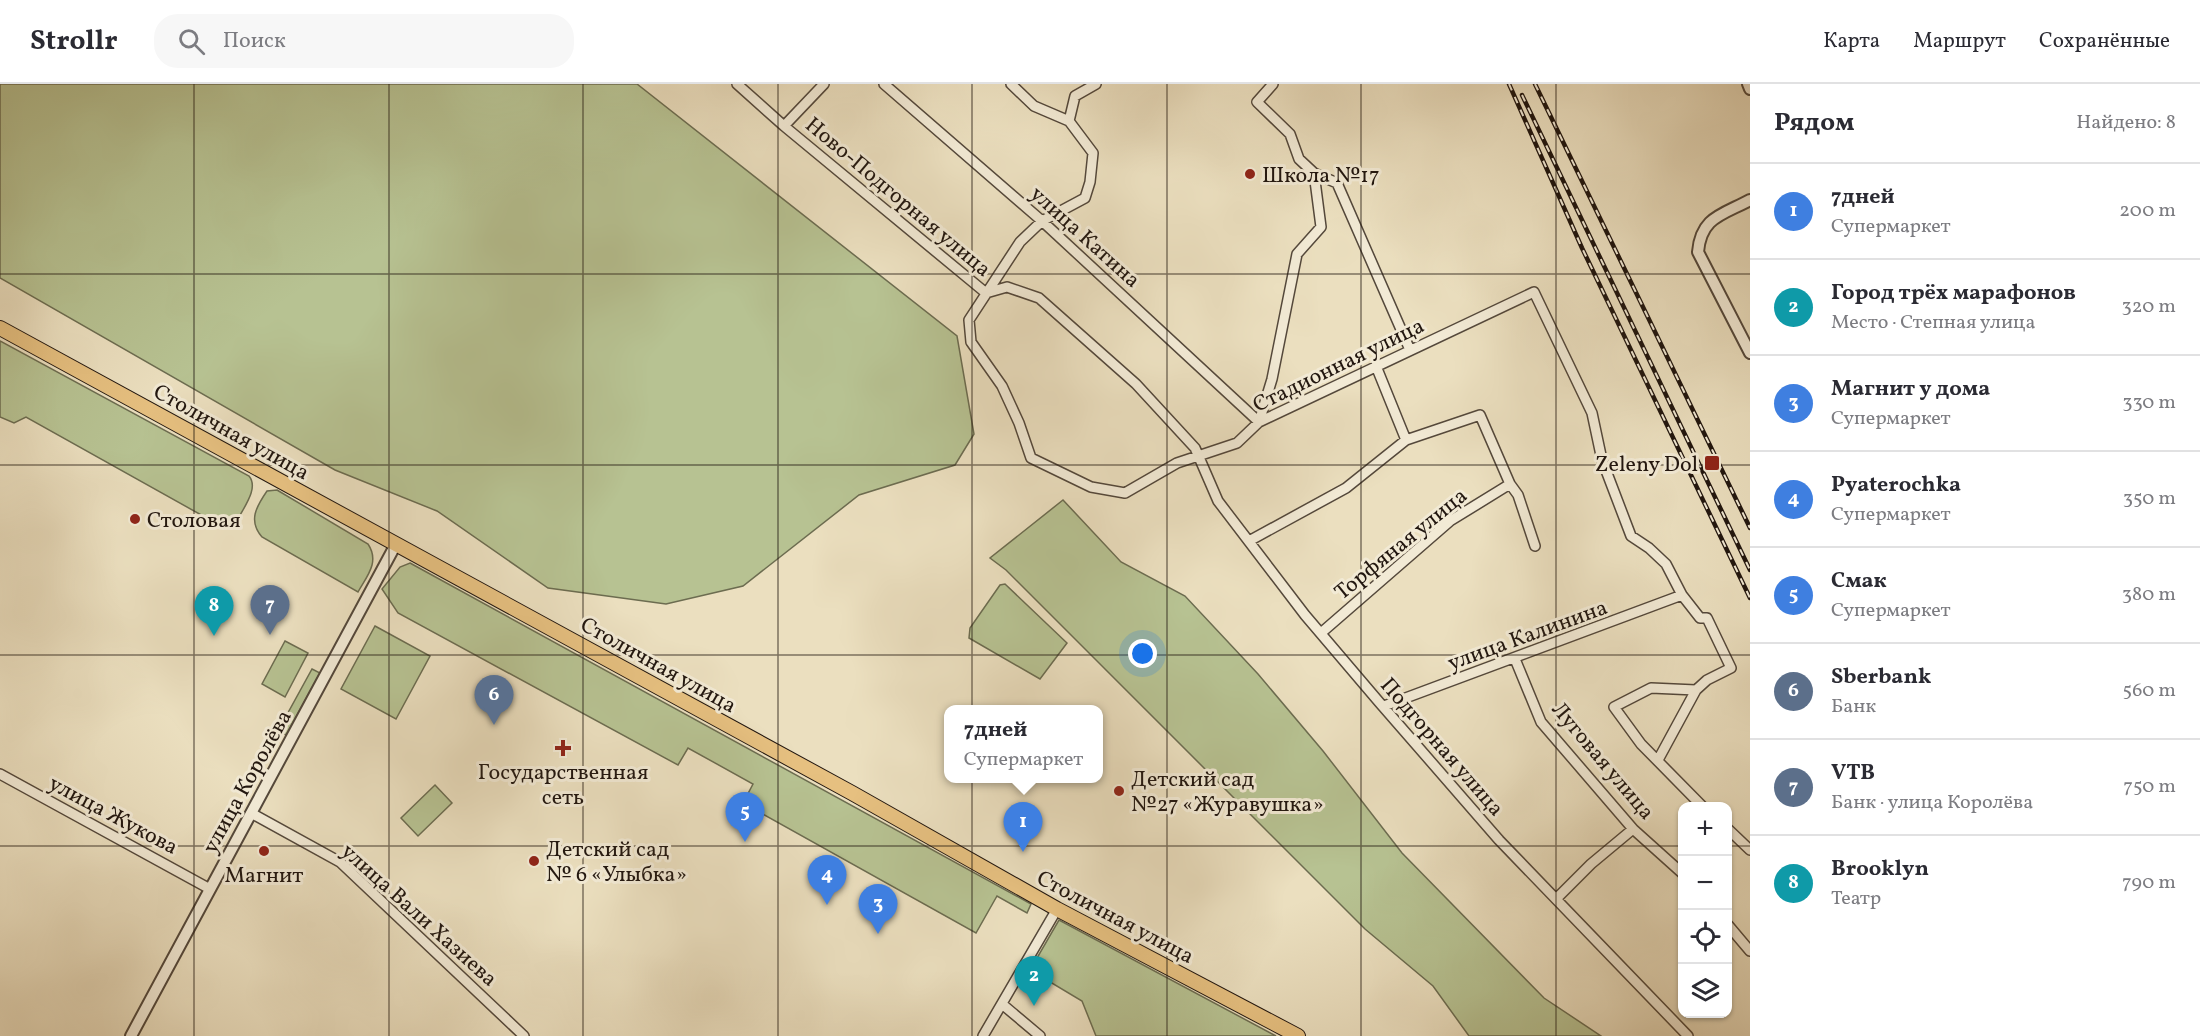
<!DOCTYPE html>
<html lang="ru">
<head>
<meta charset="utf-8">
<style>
  body { margin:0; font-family:Vollkorn,serif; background:#f7f7f7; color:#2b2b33 }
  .controls { position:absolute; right:18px; bottom:18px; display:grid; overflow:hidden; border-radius:12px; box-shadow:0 2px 4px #0004 }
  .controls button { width:54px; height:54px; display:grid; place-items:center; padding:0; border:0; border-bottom:2px solid #e1e1e2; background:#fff; color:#2b2b33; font:30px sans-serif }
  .you { position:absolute; left:1143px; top:570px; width:21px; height:21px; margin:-15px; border:4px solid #fff; border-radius:50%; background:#1a73e8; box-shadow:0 0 0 9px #1a73e833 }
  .badge { display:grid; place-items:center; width:39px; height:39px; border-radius:50%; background:#7c3aed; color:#fff; font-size:20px; font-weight:700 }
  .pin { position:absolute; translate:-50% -50px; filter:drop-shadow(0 2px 3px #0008) }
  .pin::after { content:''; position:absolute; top:32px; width:21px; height:18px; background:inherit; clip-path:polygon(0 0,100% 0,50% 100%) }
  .popup { position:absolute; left:944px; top:621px; width:159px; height:78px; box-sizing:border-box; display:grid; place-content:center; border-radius:12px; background:#fff; filter:drop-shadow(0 2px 4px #0005); font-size:20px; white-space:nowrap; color:#7c7c81 }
  .popup b { font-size:22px; color:#2b2b33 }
  .popup::after { content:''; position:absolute; left:50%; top:100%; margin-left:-12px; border:12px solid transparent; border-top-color:#fff }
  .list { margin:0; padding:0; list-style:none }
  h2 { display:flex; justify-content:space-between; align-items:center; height:78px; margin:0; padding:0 24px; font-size:26px }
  h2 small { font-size:20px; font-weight:400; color:#7c7c81 }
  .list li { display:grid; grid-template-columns:39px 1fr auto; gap:18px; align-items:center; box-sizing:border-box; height:96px; padding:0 24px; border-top:2px solid #e1e1e2 }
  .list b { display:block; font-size:22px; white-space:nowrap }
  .list p { margin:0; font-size:20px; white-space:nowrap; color:#7c7c81 }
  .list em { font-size:20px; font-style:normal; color:#7c7c81 }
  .icon { flex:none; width:33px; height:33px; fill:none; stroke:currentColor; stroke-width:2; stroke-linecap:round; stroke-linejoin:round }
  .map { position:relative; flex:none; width:1750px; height:952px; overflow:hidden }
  header { display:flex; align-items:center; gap:36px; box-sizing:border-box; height:84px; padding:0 30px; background:#fff; border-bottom:2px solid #e1e1e2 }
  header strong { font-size:28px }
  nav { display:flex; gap:33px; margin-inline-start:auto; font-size:21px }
  .search { width:420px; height:54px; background:#f7f7f7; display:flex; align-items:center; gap:15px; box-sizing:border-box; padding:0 21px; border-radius:24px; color:#7c7c81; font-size:22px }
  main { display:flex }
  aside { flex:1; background:#fff }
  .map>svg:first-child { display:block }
  .green { fill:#b7c292; stroke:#6c6c50; stroke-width:1.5 }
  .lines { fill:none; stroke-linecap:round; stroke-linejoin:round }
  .minor-casing { stroke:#54483b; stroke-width:12 }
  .tertiary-casing { stroke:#54483b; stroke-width:14 }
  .primary-casing { stroke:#21160f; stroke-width:16 }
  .minor { stroke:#f2ead5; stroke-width:9 }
  .tertiary { stroke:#f2ead5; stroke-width:10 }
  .primary { stroke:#e6c080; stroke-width:14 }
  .rail-casing { stroke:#21160f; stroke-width:4.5 }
  .rail { stroke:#f2ead5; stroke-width:2; stroke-dasharray:7; stroke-linecap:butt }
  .grid { fill:none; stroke:#21160f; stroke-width:1.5; stroke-opacity:0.55 }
  .poi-dot { fill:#8f2418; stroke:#f2ead5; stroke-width:2 }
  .labels { text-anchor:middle; stroke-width:6; stroke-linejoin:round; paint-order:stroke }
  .poi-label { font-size:22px; fill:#21160f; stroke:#f2ead5; text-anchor:start }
  .street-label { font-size:22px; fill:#21160f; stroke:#f2ead5 }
</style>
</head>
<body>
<header>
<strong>Strollr</strong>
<div class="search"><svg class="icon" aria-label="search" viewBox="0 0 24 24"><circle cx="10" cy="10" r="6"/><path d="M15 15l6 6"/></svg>Поиск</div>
<nav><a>Карта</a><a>Маршрут</a><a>Сохранённые</a></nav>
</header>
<main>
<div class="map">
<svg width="1750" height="952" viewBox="0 0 1750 952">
  <rect width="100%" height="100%" fill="#ebdfbf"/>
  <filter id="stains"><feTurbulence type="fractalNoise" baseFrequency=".00333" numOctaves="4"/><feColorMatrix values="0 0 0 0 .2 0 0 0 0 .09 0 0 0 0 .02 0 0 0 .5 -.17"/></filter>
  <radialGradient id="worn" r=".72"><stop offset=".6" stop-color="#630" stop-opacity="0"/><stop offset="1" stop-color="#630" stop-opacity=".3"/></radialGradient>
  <!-- green -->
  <path class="green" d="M 0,0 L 637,0 L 957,252 L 974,350 L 955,381 L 859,411 L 743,502 L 666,520 L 548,504 L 437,427 L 335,386 L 0,194 Z
    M 0,257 L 249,392 C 259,404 244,423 238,435 L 224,440 L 212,437 L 26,333 L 14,339 L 0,333 Z
    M 277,406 L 368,460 C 380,478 367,492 358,508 L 262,453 C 248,437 256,423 267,407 Z
    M 1063,416 L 1121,478 L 1185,512 L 1258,590 L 1323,667 L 1402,769 L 1544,914 L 1601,952 L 1469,952 L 1433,902 L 1365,845 L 1006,486 L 990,474 Z
    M 410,479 L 1031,820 L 1027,829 L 997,812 L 976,849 L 743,719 L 753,700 L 688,664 L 678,681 L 398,529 L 382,505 L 400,483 Z
    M 1005,500 L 1067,559 L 1040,595 L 969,554 L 970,544 L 1000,501 Z
    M 375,542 L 430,572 L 396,635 L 341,605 Z
    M 285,557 L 308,569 L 285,613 L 262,600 Z
    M 312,585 L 320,589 L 286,651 L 278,647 Z
    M 435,701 L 452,719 L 418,752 L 401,734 Z
    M 1059,836 L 1276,952 L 1096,952 L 1082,917 L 1030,886 Z"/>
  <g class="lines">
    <defs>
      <path id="minor" d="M 737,0 L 784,42 L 986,209
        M 884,0 L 1042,137 L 1259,338 L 1272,295 L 1297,170 L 1321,143 L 1314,89
        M 1011,0 L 1034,22 L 1069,37 L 1093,69 L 1090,98 L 1085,114 L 1042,137 L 1020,158 L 969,236 L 971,258 L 1002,302 L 1019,339 L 1031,374 L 1091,403 L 1125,409 L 1177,379 L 1237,359 L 1259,338 L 1534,208 L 1592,329 L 1602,376 L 1631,452 L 1649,464 L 1666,480 L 1682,511 L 1700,534 L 1707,534 L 1731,584 L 1707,596 L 1696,606 L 1658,676
        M 1273,0 L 1257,18 L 1290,50 L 1299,75 L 1314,89 L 1337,99 L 1410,266
        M 1069,37 L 1075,12 L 1096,0
        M 784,42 L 824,0
        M 986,209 L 1007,203 L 1039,214 L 1136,300 L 1195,364 L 1218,417 L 1305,531 L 1379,618 L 1499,756 L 1688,952
        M 1376,282 L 1406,356
        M 1249,457 L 1346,404 L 1406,356 L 1480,331 L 1510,400
        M 1321,549 L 1450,437 L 1510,400 L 1518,411 L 1535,462
        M 1515,575 L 1541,638 L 1633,745 L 1682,789
        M 1696,606 L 1651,604 L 1614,623 L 1641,660 L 1702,722
        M 1384,622 L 1682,511
        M 0,690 L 210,805
        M 251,729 L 340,778 L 524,952
        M 1728,745 L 1750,766
        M 1557,814 L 1591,780 L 1633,745
        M 1728,841 L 1750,867
        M 1002,920 L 1040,952
        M 983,952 L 1057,825"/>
      <path id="tertiary" d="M 1748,0 L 1750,5
        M 1750,116 C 1722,131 1701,133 1698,168 L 1750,269
        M 131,952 L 396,460"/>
      <path id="primary" d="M 0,244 L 852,709 L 1057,825 L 1298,952"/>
    </defs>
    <!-- minor casing -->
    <use href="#minor" class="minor-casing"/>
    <!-- tertiary casing -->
    <use href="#tertiary" class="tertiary-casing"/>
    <!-- primary casing -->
    <use href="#primary" class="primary-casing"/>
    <!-- minor -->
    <use href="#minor" class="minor"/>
    <!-- tertiary -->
    <use href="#tertiary" class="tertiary"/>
    <!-- primary -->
    <use href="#primary" class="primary"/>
    <defs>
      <path id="rail" d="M 1509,0 L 1582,164 L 1750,514
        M 1535,0 L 1750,444
        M 1522,11 L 1750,486"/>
    </defs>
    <!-- rail casing -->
    <use href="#rail" class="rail-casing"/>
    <!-- rail -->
    <use href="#rail" class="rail"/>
  </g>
  <!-- grid -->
  <path class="grid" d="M 194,0 L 194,952M 389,0 L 389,952M 583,0 L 583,952M 778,0 L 778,952M 972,0 L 972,952M 1167,0 L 1167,952M 1361,0 L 1361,952M 1556,0 L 1556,952M 0,190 L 1750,190M 0,381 L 1750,381M 0,571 L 1750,571M 0,762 L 1682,762M 1728,762 L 1750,762"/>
  <!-- markers -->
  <g class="poi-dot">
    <circle cx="1250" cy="90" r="6"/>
    <rect x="1704" y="371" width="16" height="16" rx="3"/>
    <circle cx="135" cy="435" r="6"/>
    <path d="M560 655h6v6h6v6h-6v6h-6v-6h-6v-6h6z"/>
    <circle cx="1119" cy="707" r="6"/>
    <circle cx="264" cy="767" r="6"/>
    <circle cx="534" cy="777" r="6"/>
  </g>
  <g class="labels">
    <!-- poi labels -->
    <g class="poi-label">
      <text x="1262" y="98">Школа №17</text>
      <text x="1698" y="387" text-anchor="end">Zeleny Dol</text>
      <text x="147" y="443">Столовая</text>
      <text x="563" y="695" text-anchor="middle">Государственная<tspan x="563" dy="25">сеть</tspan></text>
      <text x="1131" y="702">Детский сад<tspan x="1131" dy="25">№27 «Журавушка»</tspan></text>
      <text x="546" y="772">Детский сад<tspan x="546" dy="25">№ 6 «Улыбка»</tspan></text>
      <text x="264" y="798" text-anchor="middle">Магнит</text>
    </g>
    <!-- street labels -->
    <g class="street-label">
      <text transform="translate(899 112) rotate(40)" y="8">Ново-Подгорная улица</text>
      <text transform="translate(1086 152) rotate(42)" y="8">улица Катина</text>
      <text transform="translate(1338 280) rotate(-26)" y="8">Стадионная улица</text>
      <text transform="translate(232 347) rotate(29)" y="8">Столичная улица</text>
      <text transform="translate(1400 459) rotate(-39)" y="8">Торфяная улица</text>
      <text transform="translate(1527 550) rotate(-20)" y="8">улица Калинина</text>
      <text transform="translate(659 580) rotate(29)" y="8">Столичная улица</text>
      <text transform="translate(1443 662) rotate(49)" y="8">Подгорная улица</text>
      <text transform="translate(1604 676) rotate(50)" y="8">Луговая улица</text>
      <text transform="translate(246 697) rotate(-61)" y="8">улица Королёва</text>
      <text transform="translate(114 730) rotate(28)" y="8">улица Жукова</text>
      <text transform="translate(420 830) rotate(42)" y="8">улица Вали Хазиева</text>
      <text transform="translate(1116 832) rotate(28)" y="8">Столичная улица</text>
    </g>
  </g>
  <rect width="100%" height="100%" filter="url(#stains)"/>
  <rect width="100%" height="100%" fill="url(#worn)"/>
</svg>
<div class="controls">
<button>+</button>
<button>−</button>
<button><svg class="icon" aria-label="locate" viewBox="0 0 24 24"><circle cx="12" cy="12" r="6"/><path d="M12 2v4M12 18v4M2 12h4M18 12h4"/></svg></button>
<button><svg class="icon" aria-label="layers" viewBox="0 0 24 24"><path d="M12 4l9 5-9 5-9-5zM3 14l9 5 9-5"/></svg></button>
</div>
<div class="you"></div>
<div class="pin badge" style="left:1023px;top:768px;background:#3f7fe0">1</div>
<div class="popup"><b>7дней</b>Супермаркет</div>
<div class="pin badge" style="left:1034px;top:922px;background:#0f9aa8">2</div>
<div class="pin badge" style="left:878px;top:850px;background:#3f7fe0">3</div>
<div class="pin badge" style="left:827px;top:821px;background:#3f7fe0">4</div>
<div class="pin badge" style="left:745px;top:758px;background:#3f7fe0">5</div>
<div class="pin badge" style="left:494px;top:641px;background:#5c6f8a">6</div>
<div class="pin badge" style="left:270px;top:551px;background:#5c6f8a">7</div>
<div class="pin badge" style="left:214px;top:552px;background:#0f9aa8">8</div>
</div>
<aside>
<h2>Рядом<small>Найдено: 8</small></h2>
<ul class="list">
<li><span class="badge" style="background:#3f7fe0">1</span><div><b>7дней</b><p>Супермаркет</p></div><em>200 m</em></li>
<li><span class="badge" style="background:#0f9aa8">2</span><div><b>Город трёх марафонов</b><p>Место · Степная улица</p></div><em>320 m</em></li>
<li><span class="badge" style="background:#3f7fe0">3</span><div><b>Магнит у дома</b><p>Супермаркет</p></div><em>330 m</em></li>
<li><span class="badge" style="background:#3f7fe0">4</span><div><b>Pyaterochka</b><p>Супермаркет</p></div><em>350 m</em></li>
<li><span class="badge" style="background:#3f7fe0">5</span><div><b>Смак</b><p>Супермаркет</p></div><em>380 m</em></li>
<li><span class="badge" style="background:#5c6f8a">6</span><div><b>Sberbank</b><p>Банк</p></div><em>560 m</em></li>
<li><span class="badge" style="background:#5c6f8a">7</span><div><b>VTB</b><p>Банк · улица Королёва</p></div><em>750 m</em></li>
<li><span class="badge" style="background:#0f9aa8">8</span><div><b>Brooklyn</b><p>Театр</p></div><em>790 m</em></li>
</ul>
</aside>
</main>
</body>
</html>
